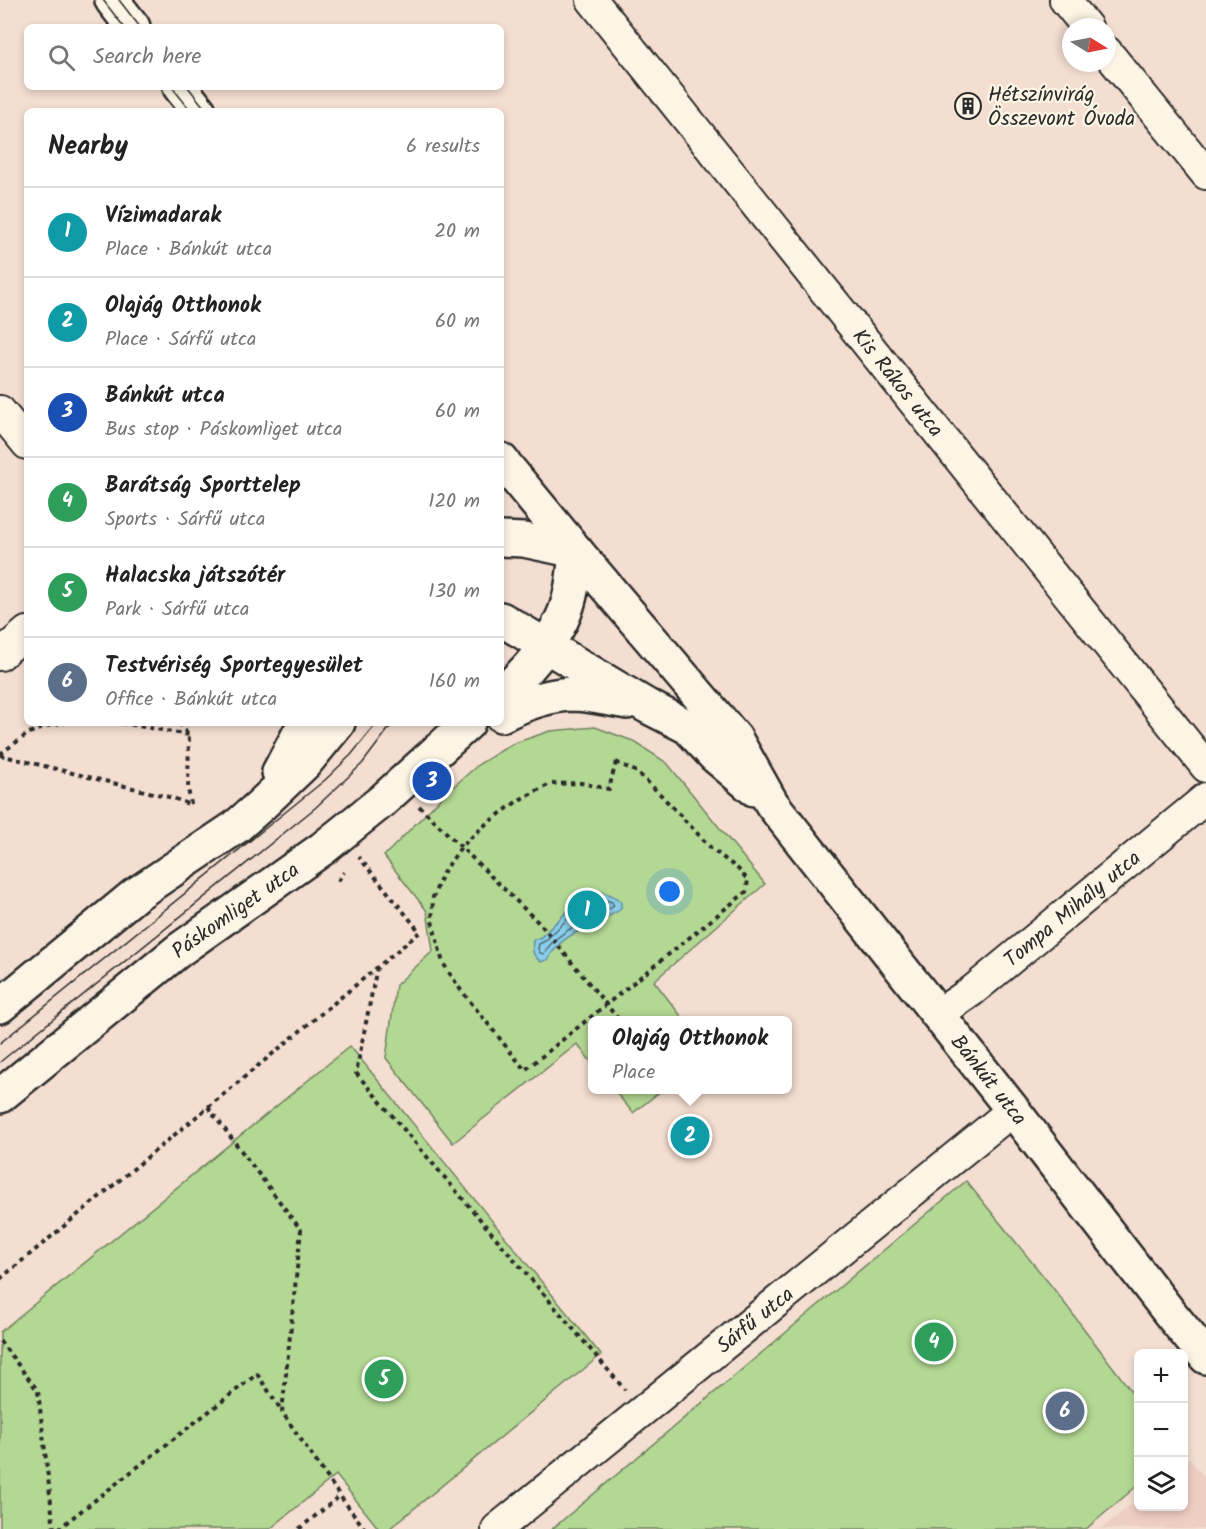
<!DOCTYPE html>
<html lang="en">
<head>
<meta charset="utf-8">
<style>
  body { margin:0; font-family:Kalam,sans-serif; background:#f2f2f2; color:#222 }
  .controls { position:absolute; right:18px; bottom:18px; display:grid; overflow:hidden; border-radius:9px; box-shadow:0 3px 9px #0003 }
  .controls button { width:54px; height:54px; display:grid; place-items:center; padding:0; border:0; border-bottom:2px solid #e0e0e0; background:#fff; color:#222; font:30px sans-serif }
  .compass { position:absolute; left:1062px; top:18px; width:54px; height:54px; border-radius:50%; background:#fff; box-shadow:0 3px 9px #0003; rotate:100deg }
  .you { position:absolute; left:670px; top:892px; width:21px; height:21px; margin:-15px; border:4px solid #fff; border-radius:50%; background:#1a73e8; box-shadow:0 0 0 9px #1a73e833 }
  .badge { display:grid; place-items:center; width:39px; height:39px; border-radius:50%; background:#7c3aed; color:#fff; font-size:20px; font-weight:700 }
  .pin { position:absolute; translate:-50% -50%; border:3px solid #fff; box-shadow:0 2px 6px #0006 }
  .popup { position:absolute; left:588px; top:1016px; width:204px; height:78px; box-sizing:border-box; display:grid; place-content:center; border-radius:9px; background:#fff; filter:drop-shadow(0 2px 4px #0005); font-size:20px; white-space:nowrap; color:#767676 }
  .popup b { font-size:22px; color:#222 }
  .popup::after { content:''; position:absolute; left:50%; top:100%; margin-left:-12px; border:12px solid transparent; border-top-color:#fff }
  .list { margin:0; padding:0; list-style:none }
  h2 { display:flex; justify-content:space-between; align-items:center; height:78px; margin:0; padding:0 24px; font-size:26px }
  h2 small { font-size:20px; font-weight:400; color:#767676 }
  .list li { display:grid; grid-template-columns:39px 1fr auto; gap:18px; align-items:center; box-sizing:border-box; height:90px; padding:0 24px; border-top:2px solid #e0e0e0 }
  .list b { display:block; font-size:22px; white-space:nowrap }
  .list p { margin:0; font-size:20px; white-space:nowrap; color:#767676 }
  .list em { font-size:20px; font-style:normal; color:#767676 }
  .icon { flex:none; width:33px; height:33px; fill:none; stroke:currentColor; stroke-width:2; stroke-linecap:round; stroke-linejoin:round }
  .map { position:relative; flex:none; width:1206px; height:1529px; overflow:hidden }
  .search { position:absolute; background:#fff; box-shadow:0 3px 9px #0003; left:24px; top:24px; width:480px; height:66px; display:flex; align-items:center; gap:15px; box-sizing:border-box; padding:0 21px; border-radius:9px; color:#767676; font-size:22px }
  .panel { position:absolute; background:#fff; box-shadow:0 3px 9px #0003; left:24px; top:108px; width:480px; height:618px; border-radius:9px }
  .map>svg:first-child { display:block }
  .built { fill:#eecec3 }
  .green { fill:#b3d893; stroke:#6f825f; stroke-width:1.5 }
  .water { fill:#89cdea; stroke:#638c9e; stroke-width:1.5 }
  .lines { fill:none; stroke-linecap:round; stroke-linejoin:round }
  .shore { stroke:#516c77; stroke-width:1.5 }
  .minor-casing { stroke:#2b2b2b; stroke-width:34 }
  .tertiary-casing { stroke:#2b2b2b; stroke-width:38 }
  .path { stroke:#2b2b2b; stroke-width:4; stroke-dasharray:4.5 4.5; stroke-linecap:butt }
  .minor { stroke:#fcf5e5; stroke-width:30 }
  .tertiary { stroke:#fcf5e5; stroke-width:33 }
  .tram { stroke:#2b2b2b; stroke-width:1.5 }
  .labels { text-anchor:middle; stroke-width:4.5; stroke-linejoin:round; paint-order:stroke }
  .poi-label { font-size:21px; fill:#2b2b2b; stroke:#fcf5e5; text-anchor:start }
  .street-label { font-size:21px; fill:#2b2b2b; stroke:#fcf5e5 }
</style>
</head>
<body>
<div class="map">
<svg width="1206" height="1529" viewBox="0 0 1206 1529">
  <rect width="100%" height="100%" fill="#f4ded1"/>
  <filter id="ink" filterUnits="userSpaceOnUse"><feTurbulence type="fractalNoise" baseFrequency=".0167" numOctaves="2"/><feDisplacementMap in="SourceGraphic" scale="12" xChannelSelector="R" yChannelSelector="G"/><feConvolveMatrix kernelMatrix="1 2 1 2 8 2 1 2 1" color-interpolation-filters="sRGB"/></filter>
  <g filter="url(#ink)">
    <!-- built -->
    <path class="built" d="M 1189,1458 L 1206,1479 L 1206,1529 L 1101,1529 L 1138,1499 L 1138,1506 L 1184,1506 L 1184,1463 Z"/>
    <!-- green -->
    <path class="green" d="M 595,727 L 633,741 L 667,763 L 765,884 L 654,981 L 684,1020 L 592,1020 L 592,1063 L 577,1044 L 453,1143 L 386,1058 L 396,985 L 433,951 L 427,911 L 384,856 L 444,795 L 479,764 L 512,744 L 550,731 Z
      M 350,1046 L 601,1355 L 389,1529 L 379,1529 L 336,1475 L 270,1529 L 0,1529 L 0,1332 Z
      M 614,1090 L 662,1090 L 633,1113 Z
      M 966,1181 L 1053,1288 L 1138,1400 L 1138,1485 L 1086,1529 L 552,1529 Z"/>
    <!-- water -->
    <path class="water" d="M 595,891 C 605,893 614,894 621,902 L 621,909 C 599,925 560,932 549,959 L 541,962 C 532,955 532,951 533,940 L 541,937 L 584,895 Z"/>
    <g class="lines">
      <!-- shore -->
      <path class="shore" d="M 596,897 L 612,902 L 614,906 C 593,920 556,929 544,954 L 540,953 L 538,949 L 539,944 L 545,941 L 587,900 Z"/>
      <defs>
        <g id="minor">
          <path id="s1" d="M 592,0 L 1206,767"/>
          <path d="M 1065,0 L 1087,27"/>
          <path d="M 1107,52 L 1206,174"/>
          <path d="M 0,411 L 27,444"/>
          <path d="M 0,655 L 27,632"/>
          <path id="s2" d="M 937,1015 L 972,991 L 1206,798"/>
          <path id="s3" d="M 497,1529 L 1013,1110"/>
        </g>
        <g id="tertiary">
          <path d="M 112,0 L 133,27"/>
          <path d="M 180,87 L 199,111"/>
          <path id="s4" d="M 501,460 L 576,551 L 735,738 L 772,804 L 1013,1110 L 1169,1312 L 1206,1357"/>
          <path d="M 501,539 L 524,540 L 576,551"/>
          <path d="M 501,619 L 647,706 L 688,727 L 715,756 L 754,789"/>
          <path d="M 501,694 C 525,673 548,648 562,619 C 572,598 574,573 576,551"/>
          <path d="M 501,715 C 523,704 550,694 575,694 C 592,695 610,699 627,702"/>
          <path d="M 279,772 L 305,723"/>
          <path d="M 0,1006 L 135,895 L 236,827 L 261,805 L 305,763 L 338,723"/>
          <path id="s5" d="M 0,1096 L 179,950 L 322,849 L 382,801 L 468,723"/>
        </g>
      </defs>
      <!-- minor casing -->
      <use href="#minor" class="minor-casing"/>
      <!-- tertiary casing -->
      <use href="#tertiary" class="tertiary-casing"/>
      <!-- path -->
      <path class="path" d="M 122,723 L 189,735
        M 179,723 L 189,735 L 188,789 L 191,804
        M 0,754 L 29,733 L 53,724 L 65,723
        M 0,755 L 173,798 L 191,805
        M 616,762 L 637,772 L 660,794 L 712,849 L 738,869 L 748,880 L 746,892 L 525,1070 L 460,989 L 443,963 L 432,921 L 433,897 L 443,873 L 461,847 L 486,824 L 519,800 L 550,784 L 581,783 L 609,789 Z
        M 419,806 L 542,926 L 619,1020
        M 338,881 L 344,872
        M 377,967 L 356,1073 L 625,1390
        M 208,1107 L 301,1230 L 282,1412 L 340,1496 L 365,1529
        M 0,1279 L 420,932 L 359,857
        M 0,1341 L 38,1391 L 54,1529
        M 58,1529 L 257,1374 L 282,1411
        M 299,1529 L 340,1496"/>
      <!-- minor -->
      <use href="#minor" class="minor"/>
      <!-- tertiary -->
      <use href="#tertiary" class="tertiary"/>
      <!-- tram -->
      <path class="tram" d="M 103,0 L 124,27
        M 119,0 L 140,27
        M 172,87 L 191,111
        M 188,87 L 207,111
        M 0,1043 L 325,780 L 351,755 L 377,723
        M 0,1062 L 315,808 L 362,764 L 393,723"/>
    </g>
  </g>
  <!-- icons -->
  <defs>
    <symbol id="building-ring" viewBox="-11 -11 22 22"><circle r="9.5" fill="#fcf5e5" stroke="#2b2b2b" stroke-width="1.5"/><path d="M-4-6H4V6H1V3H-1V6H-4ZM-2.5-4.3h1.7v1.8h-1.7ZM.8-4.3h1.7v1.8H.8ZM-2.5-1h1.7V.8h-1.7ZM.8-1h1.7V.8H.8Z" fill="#2b2b2b"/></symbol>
  </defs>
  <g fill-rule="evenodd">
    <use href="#building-ring" x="953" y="91" width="30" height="30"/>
  </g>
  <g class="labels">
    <!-- poi labels -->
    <g class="poi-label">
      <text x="988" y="101">Hétszínvirág<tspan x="988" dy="24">Összevont Óvoda</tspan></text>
    </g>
    <!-- street labels -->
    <g class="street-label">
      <text dy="7" stroke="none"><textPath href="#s1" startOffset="490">Kis Rákos utca</textPath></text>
      <text dy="7" stroke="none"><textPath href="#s2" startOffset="172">Tompa Mihály utca</textPath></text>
      <text dy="7" stroke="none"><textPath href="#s5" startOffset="300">Páskomliget utca</textPath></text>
      <text dy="7" stroke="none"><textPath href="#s4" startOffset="790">Bánkút utca</textPath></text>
      <text dy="7" stroke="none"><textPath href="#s3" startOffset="332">Sárfű utca</textPath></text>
    </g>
  </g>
</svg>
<div class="controls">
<button>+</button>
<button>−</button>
<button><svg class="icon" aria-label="layers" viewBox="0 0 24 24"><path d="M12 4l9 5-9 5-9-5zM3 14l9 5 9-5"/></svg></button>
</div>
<svg class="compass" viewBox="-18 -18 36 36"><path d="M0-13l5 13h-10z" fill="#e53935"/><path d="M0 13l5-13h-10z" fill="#767676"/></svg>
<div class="you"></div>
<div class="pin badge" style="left:587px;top:910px;background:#0f9aa8">1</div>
<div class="pin badge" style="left:690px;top:1136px;background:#0f9aa8">2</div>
<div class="popup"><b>Olajág Otthonok</b>Place</div>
<div class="pin badge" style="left:432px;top:781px;background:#1a4fb4">3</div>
<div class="pin badge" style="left:934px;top:1342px;background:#2e9e5b">4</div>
<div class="pin badge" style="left:384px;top:1379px;background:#2e9e5b">5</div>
<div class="pin badge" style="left:1065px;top:1411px;background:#5c6f8a">6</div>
<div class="search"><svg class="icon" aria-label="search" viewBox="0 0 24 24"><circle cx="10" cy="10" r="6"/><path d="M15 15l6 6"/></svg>Search here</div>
<section class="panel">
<h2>Nearby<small>6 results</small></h2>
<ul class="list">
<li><span class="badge" style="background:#0f9aa8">1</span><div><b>Vízimadarak</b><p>Place · Bánkút utca</p></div><em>20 m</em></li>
<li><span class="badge" style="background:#0f9aa8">2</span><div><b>Olajág Otthonok</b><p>Place · Sárfű utca</p></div><em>60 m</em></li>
<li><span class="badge" style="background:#1a4fb4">3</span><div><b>Bánkút utca</b><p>Bus stop · Páskomliget utca</p></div><em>60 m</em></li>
<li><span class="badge" style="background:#2e9e5b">4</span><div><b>Barátság Sporttelep</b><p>Sports · Sárfű utca</p></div><em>120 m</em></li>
<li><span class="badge" style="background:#2e9e5b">5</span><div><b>Halacska játszótér</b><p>Park · Sárfű utca</p></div><em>130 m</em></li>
<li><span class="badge" style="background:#5c6f8a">6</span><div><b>Testvériség Sportegyesület</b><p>Office · Bánkút utca</p></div><em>160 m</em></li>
</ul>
</section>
</div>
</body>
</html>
